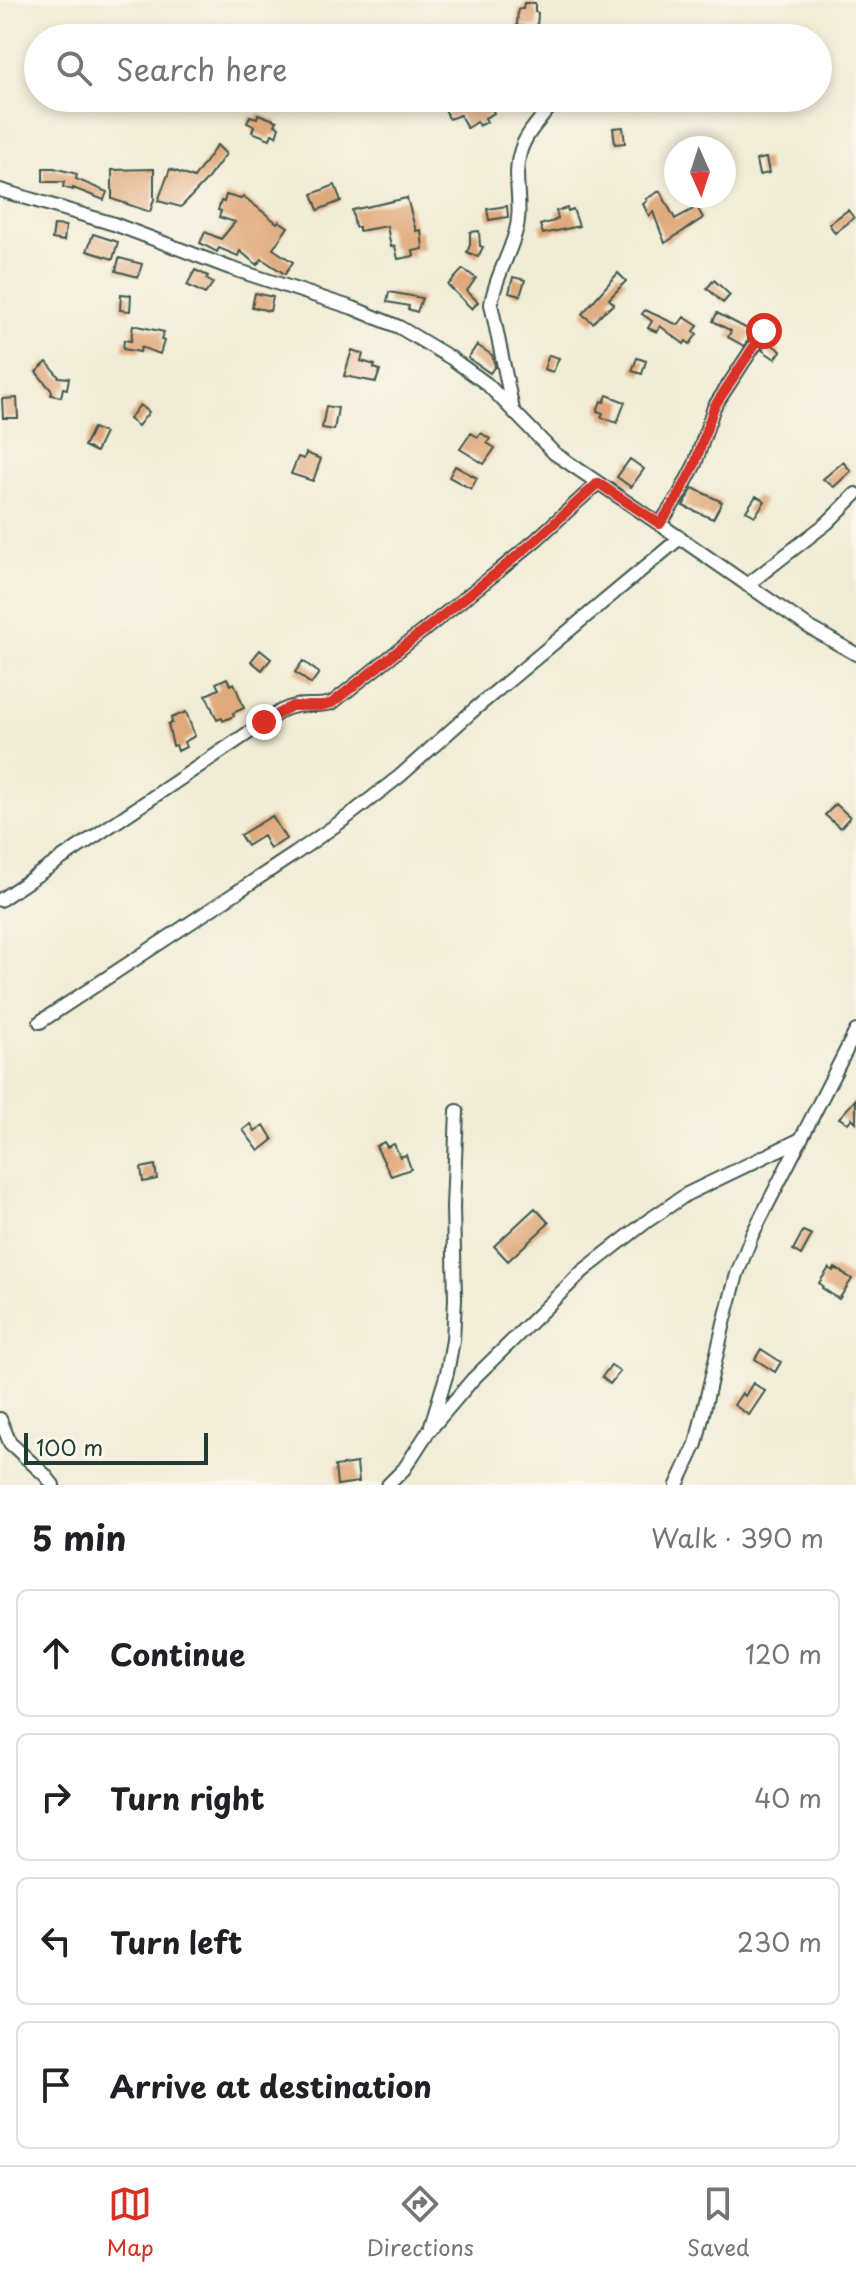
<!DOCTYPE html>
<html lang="en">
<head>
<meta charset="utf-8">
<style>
  body { margin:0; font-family:"Playpen Sans",sans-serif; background:#f2f2f2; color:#202124 }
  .compass { position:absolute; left:664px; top:136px; width:72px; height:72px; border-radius:50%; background:#fff; box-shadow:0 4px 12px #0003; rotate:177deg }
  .scale { position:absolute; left:24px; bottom:20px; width:184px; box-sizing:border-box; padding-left:8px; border:4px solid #1f3d34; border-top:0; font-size:22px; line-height:28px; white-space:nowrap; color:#1f3d34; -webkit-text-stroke:6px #fbf7ec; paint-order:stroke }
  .stop { position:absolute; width:24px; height:24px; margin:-18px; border:6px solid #d93025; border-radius:50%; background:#fff }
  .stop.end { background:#d93025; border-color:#fff; box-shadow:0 2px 8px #0008 }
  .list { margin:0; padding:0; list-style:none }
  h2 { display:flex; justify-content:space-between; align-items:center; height:104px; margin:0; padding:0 32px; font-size:34px }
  h2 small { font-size:26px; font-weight:400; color:#757577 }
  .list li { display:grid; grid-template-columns:52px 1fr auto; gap:24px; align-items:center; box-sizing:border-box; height:128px; margin:0 16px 16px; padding:0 16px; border:2px solid #e0e0e0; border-radius:12px }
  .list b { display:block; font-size:30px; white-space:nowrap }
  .list em { font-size:26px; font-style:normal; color:#757577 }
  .icon { flex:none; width:44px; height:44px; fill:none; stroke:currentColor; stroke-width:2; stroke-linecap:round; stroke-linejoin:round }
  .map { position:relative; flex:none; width:856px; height:1485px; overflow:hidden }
  .search { position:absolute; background:#fff; box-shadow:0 4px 12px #0003; left:24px; right:24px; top:24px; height:88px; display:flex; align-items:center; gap:20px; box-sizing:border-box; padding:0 28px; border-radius:44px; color:#757577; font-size:30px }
  .sheet { height:680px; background:#fff }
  nav { display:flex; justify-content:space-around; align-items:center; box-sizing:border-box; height:112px; border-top:2px solid #e0e0e0; background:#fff; font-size:22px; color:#757577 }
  nav a { display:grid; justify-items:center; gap:4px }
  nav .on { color:#d93025 }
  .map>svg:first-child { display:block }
  .building { fill:#e0a97c }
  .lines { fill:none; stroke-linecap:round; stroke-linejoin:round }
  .minor-casing { stroke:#3e574c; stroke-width:16 }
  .minor { stroke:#fff; stroke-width:12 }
  .route { stroke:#d93025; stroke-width:10 }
</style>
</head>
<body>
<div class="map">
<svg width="856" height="1485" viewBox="0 0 856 1485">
  <rect width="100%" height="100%" fill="#fbf7ec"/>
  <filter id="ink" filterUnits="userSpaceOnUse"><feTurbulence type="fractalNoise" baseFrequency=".0125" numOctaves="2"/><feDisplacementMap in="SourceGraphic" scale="16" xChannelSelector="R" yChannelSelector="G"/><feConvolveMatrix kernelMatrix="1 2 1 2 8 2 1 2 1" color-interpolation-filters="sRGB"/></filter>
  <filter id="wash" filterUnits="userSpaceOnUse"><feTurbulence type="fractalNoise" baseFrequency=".006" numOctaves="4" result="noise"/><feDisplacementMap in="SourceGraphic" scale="32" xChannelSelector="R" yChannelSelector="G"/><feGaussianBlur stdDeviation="1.8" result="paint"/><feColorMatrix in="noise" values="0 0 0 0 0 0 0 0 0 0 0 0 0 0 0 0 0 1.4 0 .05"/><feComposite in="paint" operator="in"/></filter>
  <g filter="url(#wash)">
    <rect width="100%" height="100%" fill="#f1ecd5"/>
    <g id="blocks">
      <!-- building -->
      <path class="building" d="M 524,3 L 535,3 L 535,12 L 538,13 L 537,27 L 517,26 L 518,9 L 523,9 Z
        M 441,98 L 487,98 L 494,113 L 485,118 L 487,122 L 479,126 L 477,122 L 467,128 L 460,115 L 449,119 Z
        M 258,114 L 277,121 L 275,125 L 279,127 L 276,136 L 272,134 L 270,139 L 252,132 L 254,126 L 247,123 L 250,116 L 257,118 Z
        M 623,127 L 625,143 L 615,144 L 613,128 Z
        M 217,145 L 226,154 L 205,182 L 181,207 L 158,201 L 170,169 L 194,178 Z
        M 766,158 L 769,173 L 759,175 L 756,160 Z
        M 43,168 L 54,168 L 77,174 L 76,179 L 107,192 L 104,200 L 73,188 L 73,190 L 63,187 L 64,182 L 43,182 Z
        M 154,169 L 154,199 L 150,212 L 112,199 L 112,170 Z
        M 335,185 L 341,201 L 318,210 L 312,194 Z
        M 660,191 L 675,219 L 697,207 L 703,218 L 665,243 L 653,212 L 649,216 L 643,204 L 647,201 L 646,199 Z
        M 226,195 L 241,199 L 243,196 L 277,223 L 279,221 L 288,227 L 273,249 L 293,262 L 285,274 L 262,259 L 257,265 L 240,251 L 238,256 L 219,248 L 217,252 L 200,243 L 205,232 L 221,239 L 235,222 L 219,217 L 221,211 L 218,210 L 221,201 L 224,202 Z
        M 407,198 L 416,231 L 421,230 L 423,249 L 413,251 L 414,256 L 398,259 L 395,246 L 391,247 L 387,226 L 359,231 L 359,227 L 355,227 L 352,210 Z
        M 507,206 L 508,217 L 489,220 L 487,209 Z
        M 567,208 L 568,211 L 573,209 L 579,226 L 543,234 L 540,225 L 554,221 L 558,218 L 556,211 Z
        M 848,210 L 854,218 L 835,233 L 829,224 Z
        M 54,225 L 66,226 L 64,241 L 52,239 Z
        M 479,231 L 480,246 L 483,247 L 478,257 L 467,252 L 470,245 L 470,232 Z
        M 93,234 L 118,242 L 113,259 L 87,251 Z
        M 119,258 L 142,264 L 138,277 L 116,271 Z
        M 463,269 L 476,278 L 467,291 L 478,302 L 472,309 L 448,285 Z
        M 195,270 L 208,276 L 206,279 L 213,283 L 205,294 L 187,285 Z
        M 618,273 L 626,281 L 609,299 L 614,304 L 606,311 L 605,310 L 593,323 L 582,314 Z
        M 513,277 L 525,280 L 520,296 L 509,293 Z
        M 714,280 L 730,295 L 723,303 L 707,288 Z
        M 389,292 L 422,298 L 417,312 L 408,309 L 409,306 L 387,302 Z
        M 255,293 L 273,297 L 270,311 L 252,307 Z
        M 121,294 L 131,295 L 130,311 L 120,310 Z
        M 645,310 L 678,325 L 684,317 L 698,326 L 694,331 L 697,334 L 690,344 L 686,341 L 684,344 L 660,326 L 657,332 L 648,328 L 652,321 L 642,314 Z
        M 717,313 L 753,332 L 744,346 L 728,337 L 731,331 L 713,321 Z
        M 133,325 L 164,332 L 161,340 L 164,341 L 160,354 L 141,347 L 140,352 L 123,349 L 124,340 L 131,341 Z
        M 768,342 L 781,351 L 775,359 L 762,350 Z
        M 477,345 L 492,355 L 495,366 L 490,373 L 468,358 Z
        M 352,350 L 363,354 L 361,361 L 375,365 L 374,368 L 380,370 L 376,382 L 344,376 Z
        M 549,355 L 559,358 L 553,372 L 544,369 Z
        M 637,358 L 646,361 L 642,374 L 632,371 Z
        M 47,362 L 59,377 L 69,378 L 67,389 L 63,388 L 61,397 L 51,395 L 52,391 L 36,372 Z
        M 607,395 L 625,402 L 617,423 L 601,417 L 603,413 L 597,411 L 601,401 L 604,402 Z
        M 17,398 L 18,418 L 3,418 L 2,399 Z
        M 140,405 L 149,412 L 138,426 L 129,419 Z
        M 326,406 L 338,408 L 334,430 L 322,428 Z
        M 93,428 L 105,433 L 96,452 L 84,446 Z
        M 471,433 L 478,437 L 481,433 L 490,439 L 487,443 L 495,448 L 484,464 L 460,449 Z
        M 306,453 L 321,459 L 313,481 L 291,474 L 298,457 L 304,459 Z
        M 630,459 L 644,469 L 631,487 L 617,477 Z
        M 843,462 L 851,471 L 834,487 L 823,479 Z
        M 455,466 L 477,478 L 471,489 L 449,477 Z
        M 693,488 L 722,502 L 713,519 L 683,506 Z
        M 756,496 L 765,501 L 755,516 L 746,511 Z
        M 260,650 L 271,659 L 262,670 L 251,661 Z
        M 303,661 L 319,673 L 311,684 L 295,672 Z
        M 227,678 L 230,685 L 234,683 L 244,708 L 233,713 L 234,716 L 223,721 L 222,718 L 217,720 L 206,695 L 219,689 L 216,683 Z
        M 186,712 L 195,736 L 184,742 L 186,747 L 178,751 L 176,745 L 173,746 L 168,724 L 172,723 L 171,718 Z
        M 836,804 L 850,817 L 840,828 L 825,815 Z
        M 272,816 L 286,839 L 270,849 L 263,836 L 247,846 L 240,835 Z
        M 856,1099 L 856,1122 L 852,1118 L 848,1123 L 839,1118 Z
        M 251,1124 L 255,1131 L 264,1125 L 273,1140 L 259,1151 L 243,1130 Z
        M 384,1142 L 387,1147 L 394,1144 L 400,1157 L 406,1155 L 411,1169 L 391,1176 L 376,1146 Z
        M 155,1165 L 157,1179 L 143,1182 L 141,1168 Z
        M 535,1208 L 549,1223 L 508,1261 L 494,1246 Z
        M 803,1231 L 812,1235 L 801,1255 L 793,1250 Z
        M 829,1268 L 833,1271 L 835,1268 L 852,1279 L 839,1299 L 822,1288 L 823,1286 L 819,1283 Z
        M 761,1349 L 781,1362 L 775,1372 L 755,1359 Z
        M 611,1365 L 620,1372 L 610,1384 L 602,1377 Z
        M 753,1383 L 765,1391 L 749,1415 L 734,1405 L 742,1393 L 745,1396 Z
        M 357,1463 L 359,1482 L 337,1485 L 335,1466 Z"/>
    </g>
  </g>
  <g filter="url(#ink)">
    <use href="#blocks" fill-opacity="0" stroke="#3e574c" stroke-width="2"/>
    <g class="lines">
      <defs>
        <path id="minor" d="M 0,190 L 114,224 L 230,268 L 353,308 L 399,327 L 451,358 L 487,384 L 554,453 L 680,538 L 807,626 L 856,654
          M 513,410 L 491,304 C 495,279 508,258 515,234 C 524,207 512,179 520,153 C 525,133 543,117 555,101
          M 660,524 L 679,495 L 695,464 L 714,407 L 764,331
          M 747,585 L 827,523 L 856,494
          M 0,900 L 281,711 C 300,701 312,708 332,703 L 495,574 L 537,539 L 598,483
          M 40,1022 L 296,853 L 346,818 L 400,776 L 476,708 L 680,538
          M 0,1419 L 10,1443 L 45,1475 L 53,1485
          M 431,1425 L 447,1373 L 453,1340 L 455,1299 L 453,1207 L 457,1111
          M 388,1485 L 404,1469 L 428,1432 L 473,1379 L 583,1271 L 646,1222 L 687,1194 L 801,1139
          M 677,1485 L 696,1444 L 724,1323 L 737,1274 L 752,1235 L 856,1031"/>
      </defs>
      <!-- minor casing -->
      <use href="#minor" class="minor-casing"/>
      <!-- minor -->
      <use href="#minor" class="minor"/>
    </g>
  </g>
  <g class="lines" filter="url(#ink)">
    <!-- route -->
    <path class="route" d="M 264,722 L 292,706 L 321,706 L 332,703 L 495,574 L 537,539 L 598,483 L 660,524 L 679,495 L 695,464 L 714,407 L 764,331"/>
  </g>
</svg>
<svg class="compass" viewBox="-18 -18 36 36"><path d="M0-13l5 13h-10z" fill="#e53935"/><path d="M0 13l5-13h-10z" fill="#757577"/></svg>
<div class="scale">100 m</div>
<div class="stop" style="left:764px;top:331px"></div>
<div class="stop end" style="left:264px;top:722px"></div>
<div class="search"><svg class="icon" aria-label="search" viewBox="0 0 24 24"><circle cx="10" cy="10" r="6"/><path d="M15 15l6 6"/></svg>Search here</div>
</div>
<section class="sheet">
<h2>5 min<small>Walk · 390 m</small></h2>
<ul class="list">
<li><svg class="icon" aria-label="ahead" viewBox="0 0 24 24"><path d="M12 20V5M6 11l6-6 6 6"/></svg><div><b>Continue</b></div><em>120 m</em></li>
<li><svg class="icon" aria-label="right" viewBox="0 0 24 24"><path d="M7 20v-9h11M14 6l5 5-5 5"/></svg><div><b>Turn right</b></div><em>40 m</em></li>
<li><svg class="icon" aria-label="left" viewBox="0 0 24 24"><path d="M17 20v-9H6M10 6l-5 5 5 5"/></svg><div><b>Turn left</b></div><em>230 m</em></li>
<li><svg class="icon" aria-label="arrive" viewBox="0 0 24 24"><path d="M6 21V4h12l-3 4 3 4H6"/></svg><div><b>Arrive at destination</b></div></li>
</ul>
</section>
<nav>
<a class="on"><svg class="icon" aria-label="map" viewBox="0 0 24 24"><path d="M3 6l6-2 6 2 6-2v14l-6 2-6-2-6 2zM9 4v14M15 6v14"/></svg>Map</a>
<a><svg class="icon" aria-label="directions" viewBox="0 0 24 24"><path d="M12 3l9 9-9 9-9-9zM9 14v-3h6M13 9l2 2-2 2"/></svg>Directions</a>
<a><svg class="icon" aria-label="saved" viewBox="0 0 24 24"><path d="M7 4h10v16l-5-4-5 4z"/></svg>Saved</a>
</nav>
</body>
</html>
